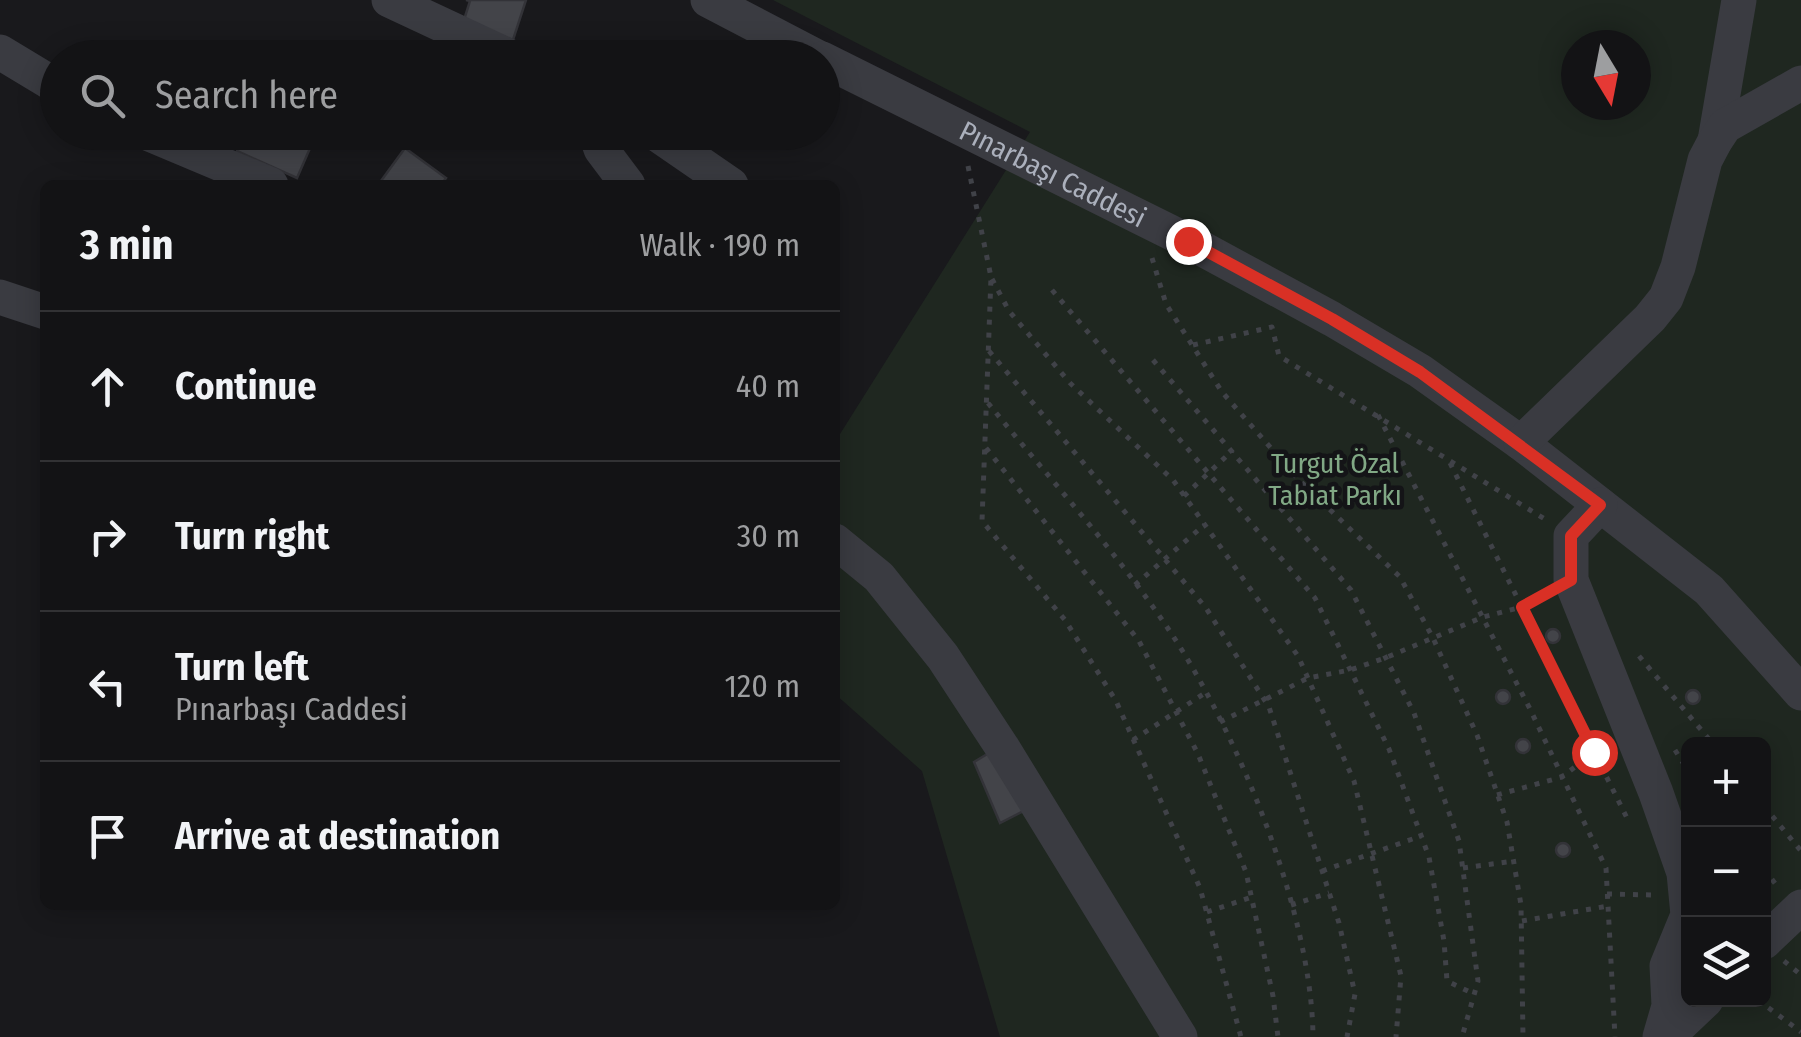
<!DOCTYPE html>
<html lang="en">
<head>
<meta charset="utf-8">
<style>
  body { margin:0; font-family:"Fira Sans Condensed",sans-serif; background:#202022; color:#f1f3f6 }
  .controls { position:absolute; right:30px; bottom:30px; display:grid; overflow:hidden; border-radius:15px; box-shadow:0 5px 25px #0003 }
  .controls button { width:90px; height:90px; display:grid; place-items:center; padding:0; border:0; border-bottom:2px solid #323234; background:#131315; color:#f1f3f6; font:50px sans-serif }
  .compass { position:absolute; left:1561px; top:30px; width:90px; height:90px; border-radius:50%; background:#131315; box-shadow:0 5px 25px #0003; rotate:170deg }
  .stop { position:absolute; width:30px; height:30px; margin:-22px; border:8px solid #d93025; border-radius:50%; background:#fff }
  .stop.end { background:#d93025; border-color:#fff; box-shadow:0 2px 10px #0008 }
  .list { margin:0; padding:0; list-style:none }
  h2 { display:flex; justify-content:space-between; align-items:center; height:130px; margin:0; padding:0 40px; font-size:42px }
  h2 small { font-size:32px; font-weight:400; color:#9d9ea0 }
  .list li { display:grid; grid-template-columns:65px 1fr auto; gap:30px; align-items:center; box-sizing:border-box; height:150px; padding:0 40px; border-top:2px solid #323234 }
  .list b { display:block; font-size:38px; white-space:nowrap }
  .list p { margin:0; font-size:32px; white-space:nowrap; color:#9d9ea0 }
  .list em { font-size:32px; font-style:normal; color:#9d9ea0 }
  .icon { flex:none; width:55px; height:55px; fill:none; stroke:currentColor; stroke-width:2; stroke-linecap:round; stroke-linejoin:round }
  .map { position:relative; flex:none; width:1801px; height:1037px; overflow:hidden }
  .search { position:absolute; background:#131315; box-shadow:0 5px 25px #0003; left:40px; top:40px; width:800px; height:110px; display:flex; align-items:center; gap:25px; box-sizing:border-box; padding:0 35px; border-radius:55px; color:#9d9ea0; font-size:38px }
  .panel { position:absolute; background:#131315; box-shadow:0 5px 25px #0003; left:40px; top:180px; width:800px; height:730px; border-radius:15px }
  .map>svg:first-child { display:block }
  .green { fill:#1f2720; fill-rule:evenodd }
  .building { fill:#434449; stroke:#333338; stroke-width:2.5 }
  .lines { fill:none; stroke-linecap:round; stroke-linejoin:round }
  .path { stroke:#404248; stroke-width:5; stroke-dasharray:5 8; stroke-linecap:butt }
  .minor { stroke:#3a3b41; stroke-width:35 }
  .route { stroke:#d93025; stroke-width:12 }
  .labels { text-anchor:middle; stroke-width:9; stroke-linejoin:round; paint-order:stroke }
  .street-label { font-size:28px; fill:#abb0bc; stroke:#141417 }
  .park-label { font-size:28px; fill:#81a885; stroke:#141417 }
</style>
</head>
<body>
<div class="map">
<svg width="1801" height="1037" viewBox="0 0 1801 1037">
  <rect width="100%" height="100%" fill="#19191c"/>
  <!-- green -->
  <path class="green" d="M 773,0 L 1801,0 L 1801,1037 L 1000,1037 L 922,771 L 835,694 L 835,442 L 1030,132 ZM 1576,45 L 1636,45 L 1636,105 L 1576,105 ZM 1688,744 L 1764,744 L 1764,1000 L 1688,1000 Z"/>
  <!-- building -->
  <path class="building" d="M 466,0 L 526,0 L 513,40 L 463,23 L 470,1 Z
    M 245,132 L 279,132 L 311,146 L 297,178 L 237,151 Z
    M 405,148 L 446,178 L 441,185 L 378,185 Z
    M1546 636a7 7 0 1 1 14 0a7 7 0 1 1-14 0Z
    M1686 697a7 7 0 1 1 14 0a7 7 0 1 1-14 0Z
    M1496 697a7 7 0 1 1 14 0a7 7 0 1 1-14 0Z
    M1516 746a7 7 0 1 1 14 0a7 7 0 1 1-14 0Z
    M 1009,741 L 1045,800 L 1000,823 L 974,762 Z
    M1556 850a7 7 0 1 1 14 0a7 7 0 1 1-14 0Z"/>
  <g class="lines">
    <!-- path -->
    <path class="path" d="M 968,166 L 991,277 L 982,521 L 1065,620 L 1116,701 L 1200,888 L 1241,1037
      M 1152,258 L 1166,304 L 1222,392 L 1297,478 L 1400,577 L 1433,638 L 1477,735 L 1507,822 L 1521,905 L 1523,1037
      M 992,279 L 1009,311 L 1070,383 L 1173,480 L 1298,656 L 1354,781 L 1401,976 L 1396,1037
      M 1052,290 L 1315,598 L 1389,749 L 1429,857 L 1444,941 L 1447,981 L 1474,994
      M 1193,345 L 1272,327 L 1279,356 L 1548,521
      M 989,351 L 1206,608 L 1269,707 L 1339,923 L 1355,994 L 1347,1037
      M 1153,360 L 1351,590 L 1414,713 L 1459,841 L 1478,981 L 1462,1037
      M 988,403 C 1048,477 1116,551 1169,630 C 1238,733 1312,913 1313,1037
      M 1378,415 L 1530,709 L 1606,868 L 1615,1037
      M 986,448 L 1139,641 L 1198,754 L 1246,872 L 1273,996 L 1278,1037
      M 1450,463 L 1627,818
      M 1184,496 L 1233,450
      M 1135,585 L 1204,525
      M 1639,656 L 1713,744
      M 1220,722 L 1308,678 L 1350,670 L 1385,658 L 1483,617 L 1522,607 L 1547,593
      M 1133,740 L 1205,693
      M 1675,750 L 1688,771
      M 1497,795 L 1562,777 L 1594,752 L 1607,747
      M 1764,806 L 1801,851
      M 1463,868 L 1514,861
      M 1764,869 L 1777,886
      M 1322,871 L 1421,836
      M 1607,894 L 1655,895
      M 1291,905 L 1329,893
      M 1207,912 L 1252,897
      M 1522,921 L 1608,906
      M 1784,961 L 1801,975
      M 1758,1000 L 1801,1032"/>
    <!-- minor -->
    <g class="minor">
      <path d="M 389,0 L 513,58"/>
      <path d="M 708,0 L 819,58"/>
      <path d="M 0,52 L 58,87"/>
      <path id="s1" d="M 822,59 L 1188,241 L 1332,319 L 1420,371 L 1521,443 L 1709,590 L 1801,693"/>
      <path d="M 145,132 L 271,185"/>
      <path d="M 595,132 L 601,149 L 628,185"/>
      <path d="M 654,132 L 731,185"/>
      <path d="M 1715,141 L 1739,0"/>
      <path d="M 0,297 L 45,312"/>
      <path d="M 1521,443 L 1650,318 L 1666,298 L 1678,267 L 1705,160 L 1715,141 L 1725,126 L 1801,83"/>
      <path d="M 1600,505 L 1571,536 L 1571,580 L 1656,793 L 1684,873 L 1688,915 L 1667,966 L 1669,1006 L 1660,1037"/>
      <path d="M 835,541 L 879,577 L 943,657 L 1002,747 L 1180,1037"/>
      <path d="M 1764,942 L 1801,907"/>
      <path d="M 1667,1037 L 1706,1000"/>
    </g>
  </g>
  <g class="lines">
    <!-- route -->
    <path class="route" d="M 1188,241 L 1332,319 L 1420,372 L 1600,505 L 1571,536 L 1571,580 L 1522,607 L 1594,752"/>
  </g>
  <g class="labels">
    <!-- street labels -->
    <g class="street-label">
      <text dy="10" stroke="none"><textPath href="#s1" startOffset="258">Pınarbaşı Caddesi</textPath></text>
    </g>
    <!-- park labels -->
    <g class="park-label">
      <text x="1335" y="473">Turgut Özal<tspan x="1335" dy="32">Tabiat Parkı</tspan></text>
    </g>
  </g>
</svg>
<div class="controls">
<button>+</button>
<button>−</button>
<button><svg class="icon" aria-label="layers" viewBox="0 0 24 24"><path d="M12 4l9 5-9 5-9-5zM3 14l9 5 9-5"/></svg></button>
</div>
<svg class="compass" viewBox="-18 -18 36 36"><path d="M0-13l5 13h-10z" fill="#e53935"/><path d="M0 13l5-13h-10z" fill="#9d9ea0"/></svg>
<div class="stop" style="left:1594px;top:752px"></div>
<div class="stop end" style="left:1188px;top:241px"></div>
<div class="search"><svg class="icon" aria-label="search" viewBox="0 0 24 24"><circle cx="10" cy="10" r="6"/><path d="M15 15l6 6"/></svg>Search here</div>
<section class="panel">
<h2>3 min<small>Walk · 190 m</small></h2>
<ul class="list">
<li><svg class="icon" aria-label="ahead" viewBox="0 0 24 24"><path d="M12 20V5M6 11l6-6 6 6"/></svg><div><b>Continue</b></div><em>40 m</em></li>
<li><svg class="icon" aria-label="right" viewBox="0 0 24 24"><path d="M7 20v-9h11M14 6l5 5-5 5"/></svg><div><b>Turn right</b></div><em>30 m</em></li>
<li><svg class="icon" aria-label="left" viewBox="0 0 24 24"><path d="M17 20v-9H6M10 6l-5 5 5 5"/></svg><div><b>Turn left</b><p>Pınarbaşı Caddesi</p></div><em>120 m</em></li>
<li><svg class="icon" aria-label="arrive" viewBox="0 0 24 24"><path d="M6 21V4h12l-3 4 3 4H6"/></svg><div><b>Arrive at destination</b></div></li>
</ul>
</section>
</div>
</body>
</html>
